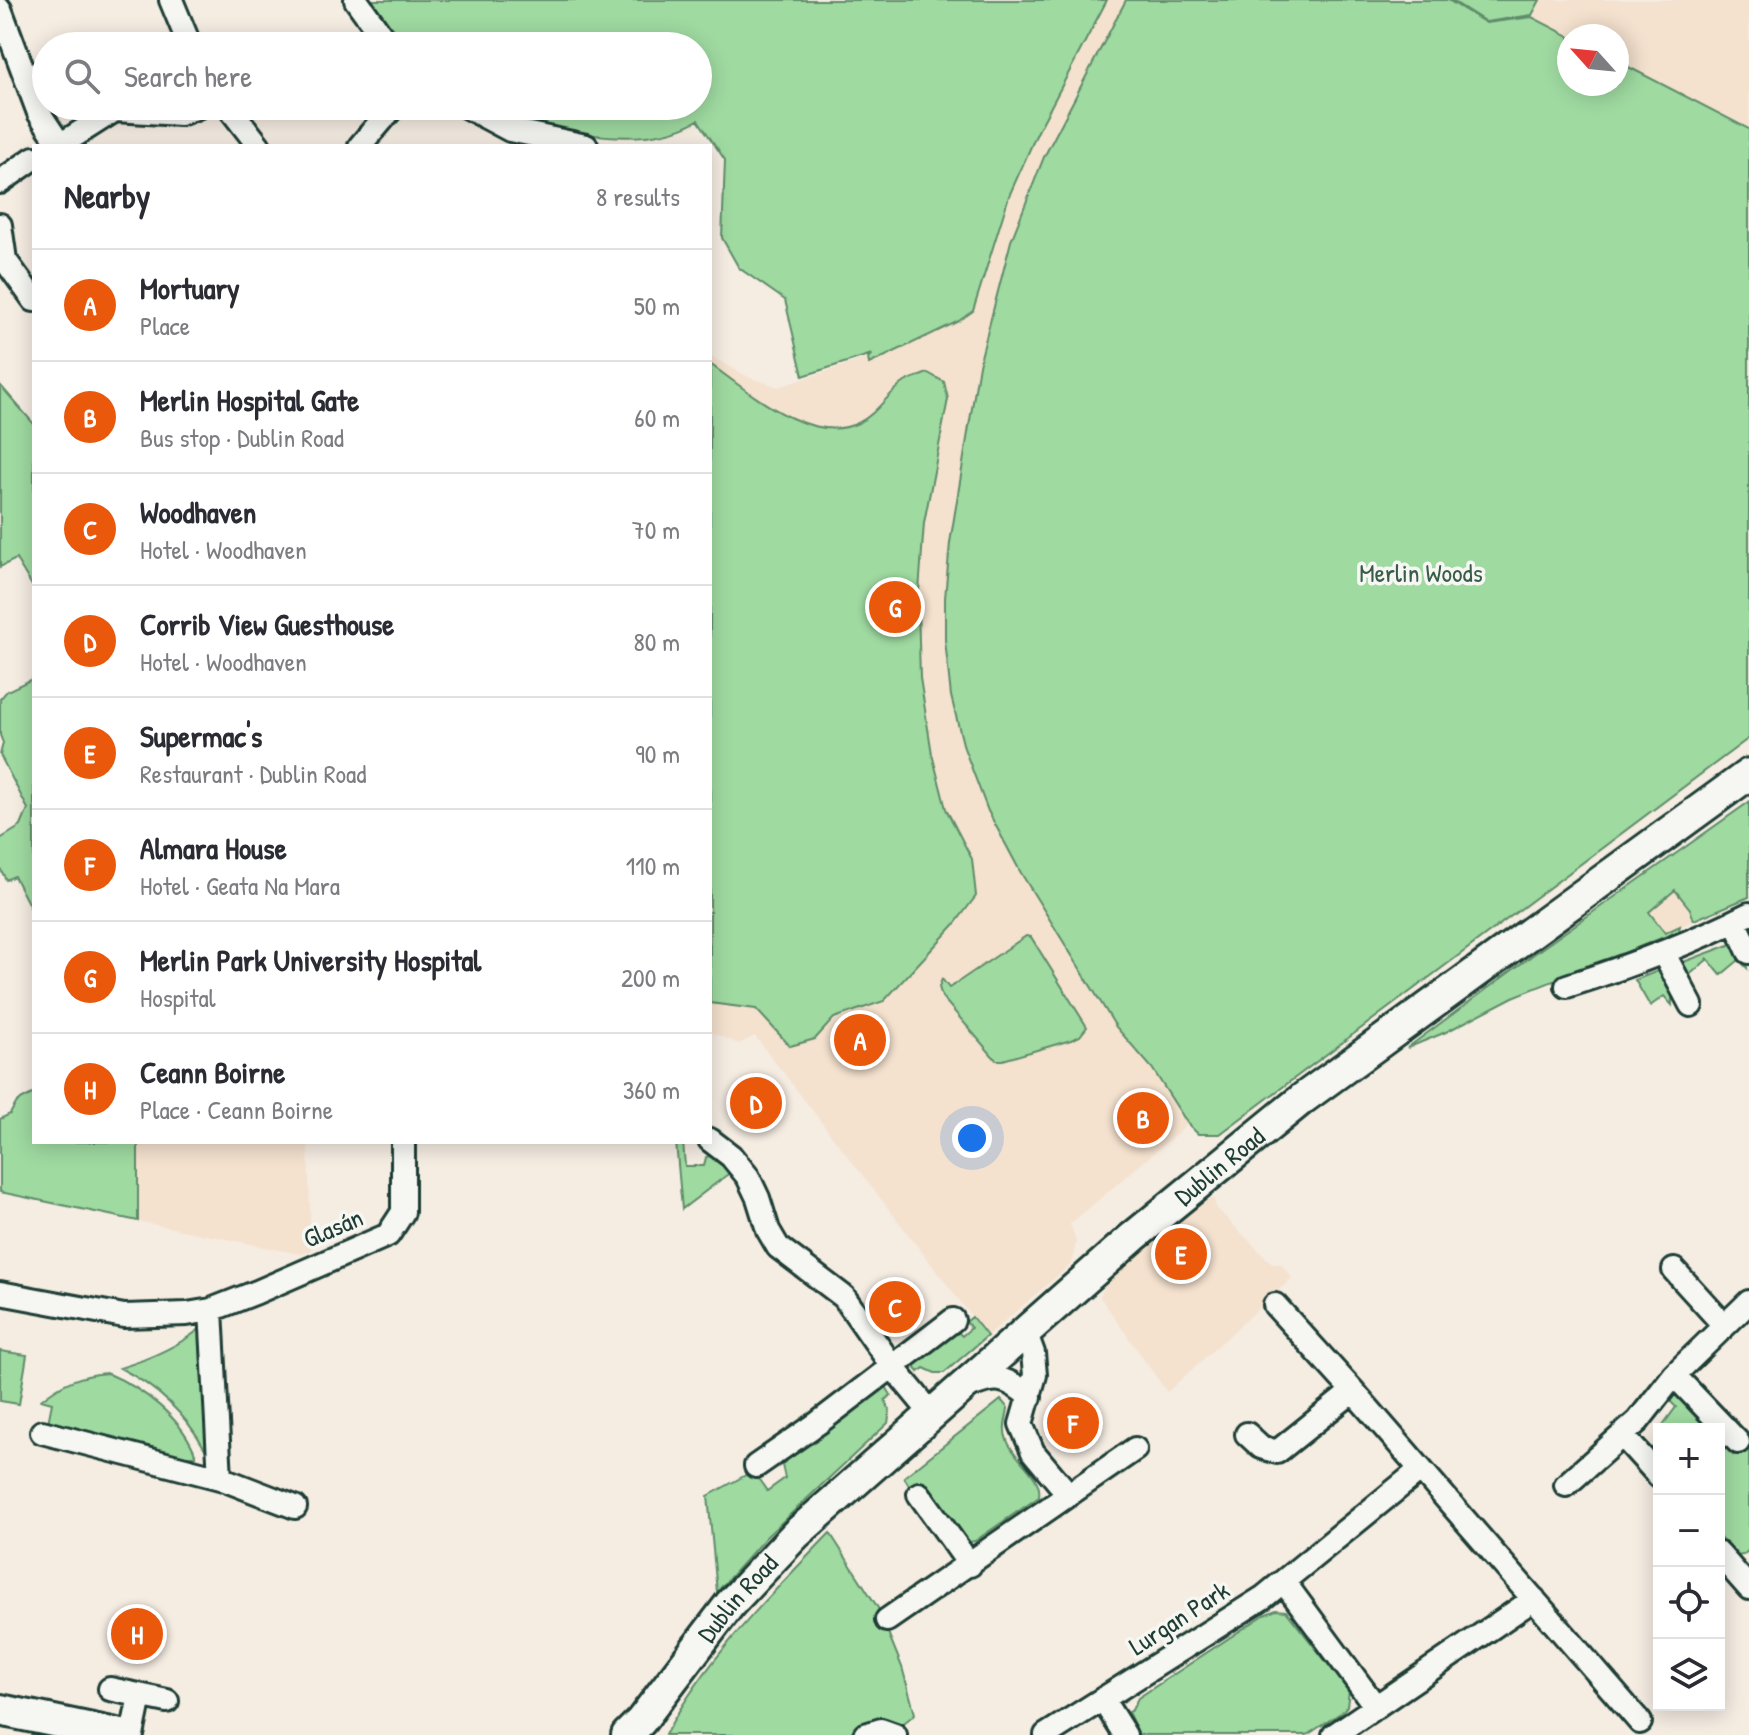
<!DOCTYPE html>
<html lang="en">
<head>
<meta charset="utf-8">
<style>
  body { margin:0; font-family:"Patrick Hand",sans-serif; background:#f2f2f3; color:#2b2b33 }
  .controls { position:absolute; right:24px; bottom:24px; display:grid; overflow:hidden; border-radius:0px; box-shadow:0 4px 20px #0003 }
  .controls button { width:72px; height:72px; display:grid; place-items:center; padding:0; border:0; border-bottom:2px solid #e1e1e2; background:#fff; color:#2b2b33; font:40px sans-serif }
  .compass { position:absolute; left:1557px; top:24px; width:72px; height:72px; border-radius:50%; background:#fff; box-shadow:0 4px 20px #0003; rotate:297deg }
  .you { position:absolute; left:972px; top:1138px; width:28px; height:28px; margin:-20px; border:6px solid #fff; border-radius:50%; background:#1a73e8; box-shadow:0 0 0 12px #1a73e833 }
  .badge { display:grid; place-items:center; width:52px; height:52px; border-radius:50%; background:#ea580c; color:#fff; font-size:26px; font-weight:700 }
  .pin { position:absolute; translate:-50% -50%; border:4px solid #fff; box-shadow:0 2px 8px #0006 }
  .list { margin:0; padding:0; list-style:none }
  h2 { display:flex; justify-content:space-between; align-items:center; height:104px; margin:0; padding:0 32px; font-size:34px }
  h2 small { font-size:26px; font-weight:400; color:#7c7c81 }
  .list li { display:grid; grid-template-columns:52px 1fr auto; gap:24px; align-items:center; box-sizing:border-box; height:112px; padding:0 32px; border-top:2px solid #e1e1e2 }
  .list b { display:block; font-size:30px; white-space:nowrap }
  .list p { margin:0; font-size:26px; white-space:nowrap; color:#7c7c81 }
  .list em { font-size:26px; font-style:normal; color:#7c7c81 }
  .icon { flex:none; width:44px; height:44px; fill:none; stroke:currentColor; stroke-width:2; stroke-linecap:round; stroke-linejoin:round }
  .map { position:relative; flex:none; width:1749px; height:1735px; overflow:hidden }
  .search { position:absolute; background:#fff; box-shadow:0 4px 20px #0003; left:32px; top:32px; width:680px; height:88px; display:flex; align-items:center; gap:20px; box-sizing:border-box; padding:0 28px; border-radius:44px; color:#7c7c81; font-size:30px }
  .panel { position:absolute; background:#fff; box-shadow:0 4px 20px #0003; left:32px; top:144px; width:680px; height:1000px; border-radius:0px }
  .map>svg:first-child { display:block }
  .built { fill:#f4e1ce }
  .green { fill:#9fdaa1; stroke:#5f8c6a; stroke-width:2 }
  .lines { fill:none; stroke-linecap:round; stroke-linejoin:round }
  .street-casing { stroke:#1f3d34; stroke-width:28 }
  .secondary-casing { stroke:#1f3d34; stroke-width:36 }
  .street { stroke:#f6f6f2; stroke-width:22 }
  .secondary { stroke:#f6f6f2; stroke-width:30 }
  .labels { text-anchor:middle; stroke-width:7; stroke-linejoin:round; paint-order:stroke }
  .park-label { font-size:26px; fill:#395c4a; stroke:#f6f6f2 }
  .street-label { font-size:26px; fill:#1f3d34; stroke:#f6f6f2 }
</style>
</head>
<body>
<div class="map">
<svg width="1749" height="1735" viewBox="0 0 1749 1735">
  <rect width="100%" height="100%" fill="#f5ece2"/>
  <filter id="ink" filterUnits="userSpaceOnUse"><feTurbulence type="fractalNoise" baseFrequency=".0125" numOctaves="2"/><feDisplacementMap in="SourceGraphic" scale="16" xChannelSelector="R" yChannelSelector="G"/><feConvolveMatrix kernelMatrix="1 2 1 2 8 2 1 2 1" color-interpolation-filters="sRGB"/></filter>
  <g filter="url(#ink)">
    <!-- built -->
    <path class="built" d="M 1080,0 L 1135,0 L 1130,12 L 1125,39 L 1132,46 L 1124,171 L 1112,289 L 1115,312 L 1115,373 L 1096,815 L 1113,833 L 1116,852 L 1146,881 L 1216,921 L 1223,938 L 1222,959 L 1200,987 L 1190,993 L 1172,1027 L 1172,1035 L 1190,1050 L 1200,1072 L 1201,1086 L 1188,1124 L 1070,1224 L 1076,1242 L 1071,1264 L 987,1336 L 755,1036 L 739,1044 L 710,1032 L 710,356 L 750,378 L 779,387 L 868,358 L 914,326 Z
      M 1448,0 L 1749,0 L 1749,128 L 1617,60 L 1617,36 L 1571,36 L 1533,16 L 1486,23 Z
      M 1675,890 L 1690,909 L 1694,920 L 1665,934 L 1649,912 Z
      M 138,1142 L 308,1142 L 311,1251 L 300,1254 L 138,1221 Z
      M 1214,1199 L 1216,1208 L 1272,1264 L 1281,1264 L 1292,1278 L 1167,1392 L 1100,1297 L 1106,1283 L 1200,1200 Z"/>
    <!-- green -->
    <path class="green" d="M 372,0 L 1107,0 L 1037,133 L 1009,196 L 973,311 L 959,321 L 869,364 L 868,358 L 872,354 L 803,376 L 785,300 L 739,268 L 722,238 L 725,160 L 698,120 C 645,152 548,133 495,106 L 698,106 L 698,46 L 409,46 L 389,25 Z
      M 1126,0 L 1448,0 L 1486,23 L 1532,17 L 1569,36 L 1569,84 L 1617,84 L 1617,61 L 1749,129 L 1749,738 L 1220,1134 L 1198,1134 L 1188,1124 L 1152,1068 L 1116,1027 L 1021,873 L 988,811 L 964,748 L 951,696 L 945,640 L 945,598 L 950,543 L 979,365 L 1011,241 L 1044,157 Z
      M 1451,0 L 1540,0 L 1532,15 L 1486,22 Z
      M 710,364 C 748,391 810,446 858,423 C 877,414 888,393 905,382 C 911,378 921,376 928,373 L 944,382 L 948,399 L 924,523 L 918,605 L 920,678 L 932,754 L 946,809 L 972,859 L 976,896 L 954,925 L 884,1001 L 834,1018 L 815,1039 L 790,1046 L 756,1009 L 710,1003 Z
      M 0,385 L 34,424 L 34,589 L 16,559 L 0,567 Z
      M 34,678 L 34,915 L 14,876 L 6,880 L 0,868 L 0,839 L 21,826 L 28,809 L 0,755 L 3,743 L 0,735 L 0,699 L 7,691 Z
      M 1749,802 L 1749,897 L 1694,920 L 1690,909 L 1675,890 L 1649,912 L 1665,933 L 1680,926 L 1679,931 L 1513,997 L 1446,1032 L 1407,1048 L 1538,951 Z
      M 1026,936 L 1031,937 L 1087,1027 L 1080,1036 L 1071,1040 L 1003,1060 L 996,1060 L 942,997 L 939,987 L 942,979 L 949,988 Z
      M 1732,944 L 1746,960 L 1747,968 L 1739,960 L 1721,975 L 1708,959 L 1687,977 L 1678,964 Z
      M 1658,971 L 1672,996 L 1672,1005 L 1664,996 L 1650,1006 L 1635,980 Z
      M 34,1093 L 34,1142 L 138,1142 L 138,1221 L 0,1192 L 0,1119 L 10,1114 L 17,1102 Z
      M 676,1142 L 683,1142 L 685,1166 L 704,1166 L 706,1157 L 714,1155 L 731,1172 L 682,1209 Z
      M 972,1317 L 987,1336 L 944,1373 L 935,1373 L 924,1368 L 919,1372 L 914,1366 L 915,1363 L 956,1330 L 962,1336 L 971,1328 L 966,1322 Z
      M 201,1328 L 209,1443 L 205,1449 C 185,1413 157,1387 120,1368 C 149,1359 177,1347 201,1328 Z
      M 0,1351 L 27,1355 L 19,1404 L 0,1401 Z
      M 107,1373 C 142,1388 183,1418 196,1456 L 176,1456 L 48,1423 L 52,1403 L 41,1400 C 61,1383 81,1375 107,1373 Z
      M 885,1385 L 891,1395 L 885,1400 L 890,1411 L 888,1423 L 766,1537 L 717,1592 L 708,1496 L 753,1471 L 767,1491 L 785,1478 L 781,1461 Z
      M 1673,1393 L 1676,1393 L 1709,1429 L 1660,1429 L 1676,1407 L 1667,1398 Z
      M 1001,1400 L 1008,1408 C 1007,1419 1002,1428 1007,1440 C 1014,1460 1043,1475 1039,1497 L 975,1541 L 970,1542 L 958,1531 L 924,1483 L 911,1489 L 904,1477 Z
      M 1719,1440 L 1733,1455 L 1749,1441 L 1749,1550 L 1743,1555 L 1736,1556 L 1719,1537 Z
      M 830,1533 L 878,1608 L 902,1667 L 915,1714 L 899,1727 L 865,1726 L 851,1735 L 665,1735 C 706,1659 770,1595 830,1533 Z
      M 1276,1610 L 1286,1611 L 1349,1691 L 1347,1706 L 1342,1712 L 1307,1735 L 1139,1735 L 1128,1712 L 1132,1710 L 1138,1698 L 1264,1615 Z"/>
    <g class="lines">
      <defs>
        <path id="street" d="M 171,0 L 190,46
          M 356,0 L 389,46
          M 0,9 L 39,113 L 61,146
          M 228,106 L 259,146
          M 465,106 L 510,130 L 586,146
          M 60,145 L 115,110 L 180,114 L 200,106
          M 360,146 L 394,106
          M 0,182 L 34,158
          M 0,225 L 5,260 L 34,300
          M 1735,921 L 1749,952
          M 1664,954 L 1691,1005
          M 1567,986 C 1630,966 1690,944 1749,914
          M 710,1140 L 731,1156 L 748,1177 L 758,1198 L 768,1230 L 778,1247 L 844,1297 L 892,1366 L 931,1413
          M 1674,1270 L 1724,1325
          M 0,1293 L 124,1316 L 187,1314 L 211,1310 L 257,1292 L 388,1235 L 403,1212 L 403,1142
          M 1275,1305 L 1353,1391 L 1640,1722
          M 211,1310 L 220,1478
          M 1025,1331 L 1033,1353 L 1035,1375 L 1021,1424 L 1033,1452 L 1069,1495
          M 1674,1375 L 1738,1442
          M 966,1388 C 995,1375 1006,1376 1030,1397
          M 42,1432 L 220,1478 L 295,1507
          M 1247,1434 L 1261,1447 L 1277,1452 L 1353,1391
          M 1622,1435 L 1659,1476
          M 756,1466 L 818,1423 L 953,1320
          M 1566,1485 L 1638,1421 L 1674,1375 L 1749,1302
          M 919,1494 L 970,1565
          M 1719,1554 L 1749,1588
          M 1284,1582 L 1376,1707
          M 887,1620 L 1135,1449
          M 110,1689 L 167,1701
          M 1103,1700 L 1125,1735
          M 132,1735 L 140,1696
          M 865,1735 L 881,1730 L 895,1735
          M 1046,1735 L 1264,1597 L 1420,1470
          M 1334,1735 L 1534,1599"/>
        <g id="secondary">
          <path d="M 0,1710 L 121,1735"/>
          <path id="s1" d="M 627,1735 L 641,1721 L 730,1604 L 796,1534 L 1133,1237 L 1302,1099 L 1749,774"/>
        </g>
      </defs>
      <!-- street casing -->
      <use href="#street" class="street-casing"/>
      <!-- secondary casing -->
      <use href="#secondary" class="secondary-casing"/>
      <!-- street -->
      <use href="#street" class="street"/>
      <!-- secondary -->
      <use href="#secondary" class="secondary"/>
    </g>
  </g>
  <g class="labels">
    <!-- park labels -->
    <g class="park-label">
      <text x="1421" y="582">Merlin Woods</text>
    </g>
    <!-- street labels -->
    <g class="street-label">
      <text dy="9" stroke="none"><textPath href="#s1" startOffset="824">Dublin Road</textPath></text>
      <text transform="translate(333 1228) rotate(-23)" y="9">Glasán</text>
      <text dy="9" stroke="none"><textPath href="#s1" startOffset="176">Dublin Road</textPath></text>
      <text transform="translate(1179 1618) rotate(-33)" y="9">Lurgan Park</text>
    </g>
  </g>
</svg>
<div class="controls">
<button>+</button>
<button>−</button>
<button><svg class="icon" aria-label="locate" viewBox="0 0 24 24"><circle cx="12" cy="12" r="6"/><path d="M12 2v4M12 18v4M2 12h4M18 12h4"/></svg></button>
<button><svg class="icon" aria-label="layers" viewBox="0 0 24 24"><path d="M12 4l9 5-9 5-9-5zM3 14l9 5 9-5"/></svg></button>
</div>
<svg class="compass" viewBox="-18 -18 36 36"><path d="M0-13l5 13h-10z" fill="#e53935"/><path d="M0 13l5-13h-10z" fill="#7c7c81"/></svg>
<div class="you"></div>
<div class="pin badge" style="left:860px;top:1040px">A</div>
<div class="pin badge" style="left:1143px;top:1118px">B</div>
<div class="pin badge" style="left:895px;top:1307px">C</div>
<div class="pin badge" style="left:756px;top:1103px">D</div>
<div class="pin badge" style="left:1181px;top:1254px">E</div>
<div class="pin badge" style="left:1073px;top:1423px">F</div>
<div class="pin badge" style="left:895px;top:607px">G</div>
<div class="pin badge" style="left:137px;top:1634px">H</div>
<div class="search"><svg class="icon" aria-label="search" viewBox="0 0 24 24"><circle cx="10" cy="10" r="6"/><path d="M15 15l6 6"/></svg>Search here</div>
<section class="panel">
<h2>Nearby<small>8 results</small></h2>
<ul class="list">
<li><span class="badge">A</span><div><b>Mortuary</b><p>Place</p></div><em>50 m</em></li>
<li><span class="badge">B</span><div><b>Merlin Hospital Gate</b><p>Bus stop · Dublin Road</p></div><em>60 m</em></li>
<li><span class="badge">C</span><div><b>Woodhaven</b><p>Hotel · Woodhaven</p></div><em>70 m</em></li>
<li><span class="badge">D</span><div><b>Corrib View Guesthouse</b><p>Hotel · Woodhaven</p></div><em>80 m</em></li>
<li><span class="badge">E</span><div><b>Supermac's</b><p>Restaurant · Dublin Road</p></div><em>90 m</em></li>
<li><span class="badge">F</span><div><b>Almara House</b><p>Hotel · Geata Na Mara</p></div><em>110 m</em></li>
<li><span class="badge">G</span><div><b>Merlin Park University Hospital</b><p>Hospital</p></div><em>200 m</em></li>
<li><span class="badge">H</span><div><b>Ceann Boirne</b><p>Place · Ceann Boirne</p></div><em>360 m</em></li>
</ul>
</section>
</div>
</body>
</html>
